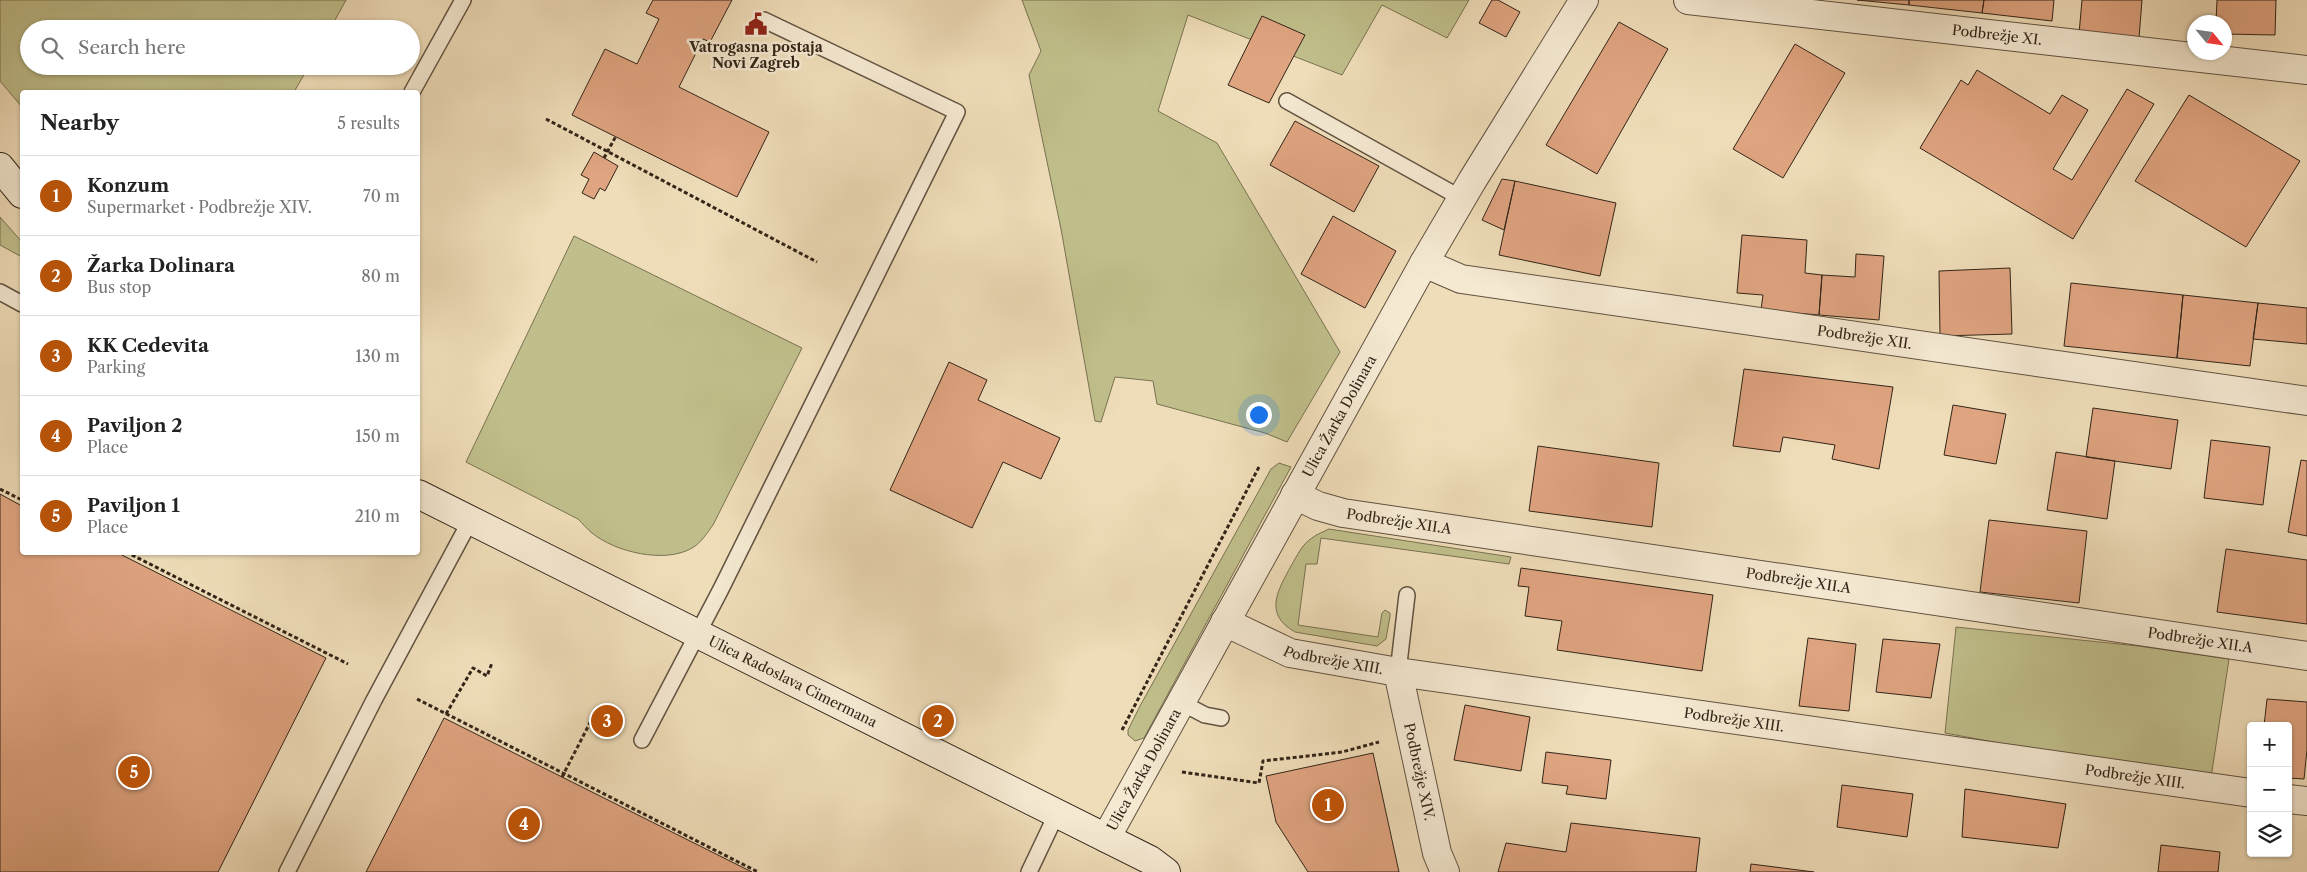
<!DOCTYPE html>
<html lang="en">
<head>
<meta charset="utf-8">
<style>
  body { margin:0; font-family:"Libre Caslon Text",serif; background:#f2f2f2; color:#222 }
  .controls { position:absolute; right:15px; bottom:15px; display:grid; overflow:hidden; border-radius:5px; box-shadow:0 1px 4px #0004 }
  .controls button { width:45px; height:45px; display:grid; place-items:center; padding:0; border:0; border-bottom:1px solid #e0e0e0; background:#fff; color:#222; font:25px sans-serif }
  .compass { position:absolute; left:2187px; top:15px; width:45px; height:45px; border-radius:50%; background:#fff; box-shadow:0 1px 4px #0004; rotate:119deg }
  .you { position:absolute; left:1258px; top:414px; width:18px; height:18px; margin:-12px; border:4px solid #fff; border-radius:50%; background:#1a73e8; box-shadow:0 0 0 8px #1a73e833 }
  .badge { display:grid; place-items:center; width:32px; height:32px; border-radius:50%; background:#b45309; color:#fff; font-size:16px; font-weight:700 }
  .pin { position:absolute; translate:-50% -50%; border:2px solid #fff; box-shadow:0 1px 5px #0006 }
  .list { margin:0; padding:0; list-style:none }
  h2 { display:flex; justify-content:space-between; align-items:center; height:65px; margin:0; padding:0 20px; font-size:21px }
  h2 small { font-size:16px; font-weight:400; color:#767676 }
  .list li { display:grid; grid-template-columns:32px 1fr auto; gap:15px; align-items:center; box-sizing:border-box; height:80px; padding:0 20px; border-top:1px solid #e0e0e0 }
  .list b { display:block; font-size:19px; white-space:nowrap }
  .list p { margin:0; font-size:16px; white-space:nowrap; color:#767676 }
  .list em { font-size:16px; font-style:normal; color:#767676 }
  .icon { flex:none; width:28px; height:28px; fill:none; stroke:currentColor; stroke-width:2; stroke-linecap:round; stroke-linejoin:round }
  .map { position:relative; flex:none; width:2307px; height:872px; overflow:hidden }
  .search { position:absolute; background:#fff; box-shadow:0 1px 4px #0004; left:20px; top:20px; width:400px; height:55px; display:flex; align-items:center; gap:12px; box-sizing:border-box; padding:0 18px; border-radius:28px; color:#767676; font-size:19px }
  .panel { position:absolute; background:#fff; box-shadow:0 1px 4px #0004; left:20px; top:90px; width:400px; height:465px; border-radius:5px }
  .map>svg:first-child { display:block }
  .green { fill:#c0bf8b; stroke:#797252 }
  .building { fill:#dfa480; stroke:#322418 }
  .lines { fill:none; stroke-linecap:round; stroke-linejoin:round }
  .lane-casing { stroke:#615240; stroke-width:18 }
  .street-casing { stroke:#615240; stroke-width:30 }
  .secondary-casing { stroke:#322418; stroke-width:30 }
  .path { stroke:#322418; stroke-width:3; stroke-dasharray:4 2.5; stroke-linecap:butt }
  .lane { stroke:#f5e9d2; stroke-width:15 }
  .street { stroke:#f5e9d2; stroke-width:28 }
  .secondary { stroke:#f5e9d2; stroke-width:28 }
  .labels { text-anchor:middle; stroke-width:5; stroke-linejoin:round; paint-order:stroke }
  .street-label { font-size:14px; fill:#322418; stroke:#f5e9d2 }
  .poi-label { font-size:14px; font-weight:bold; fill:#322418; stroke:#f5e9d2 }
</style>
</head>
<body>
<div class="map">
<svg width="2307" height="872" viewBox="0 0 2307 872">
  <rect width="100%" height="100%" fill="#efddb9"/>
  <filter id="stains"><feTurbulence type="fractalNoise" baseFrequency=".004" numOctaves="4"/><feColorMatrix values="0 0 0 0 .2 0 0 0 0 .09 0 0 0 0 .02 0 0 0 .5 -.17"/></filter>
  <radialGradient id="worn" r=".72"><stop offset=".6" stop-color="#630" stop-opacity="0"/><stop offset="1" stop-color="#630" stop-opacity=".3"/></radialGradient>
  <!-- green -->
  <path class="green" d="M 0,0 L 346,0 L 330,29 L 29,29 L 29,66 L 309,66 L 294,92 L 22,92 L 22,107 L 0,81 Z
    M 1022,0 L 1469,0 L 1447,38 L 1382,5 L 1342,75 L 1188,15 L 1158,111 L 1217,143 L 1340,352 L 1287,442 L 1265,433 L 1157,404 L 1153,381 L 1115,377 L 1101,422 L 1095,421 L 1061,229 L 1029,75 L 1041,51 Z
    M 0,217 L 22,242 L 22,257 L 0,245 Z
    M 574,236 L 802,348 L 713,525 C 707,533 701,543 692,548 C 665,564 615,552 592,533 C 587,529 583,524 578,519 L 466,462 Z
    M 1279,463 L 1291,467 L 1144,738 L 1135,741 L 1128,735 L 1128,730 L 1140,706 L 1271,469 Z
    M 1329,529 L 1511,557 L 1509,564 L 1321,538 L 1317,564 L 1306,564 L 1298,625 L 1378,637 L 1382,613 L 1385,610 L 1390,613 L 1390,616 L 1386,639 L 1377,646 L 1295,632 C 1263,614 1278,590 1291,566 C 1297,556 1302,544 1312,538 C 1317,534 1323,532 1329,529 Z
    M 1956,627 L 2138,646 L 2229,659 L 2211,778 L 2118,765 L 1945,733 Z"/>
  <!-- building -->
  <path class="building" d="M 653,0 L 732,0 L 710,42 L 703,39 L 679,87 L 769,132 L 737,197 L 572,115 L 605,49 L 637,64 L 659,19 L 646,13 Z
    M 1492,0 L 1498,0 L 1520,12 L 1506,37 L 1479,23 Z
    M 1857,0 L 1909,0 L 1909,5 Z
    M 1909,0 L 1984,0 L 1982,13 L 1909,5 Z
    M 1984,0 L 2054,0 L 2052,21 L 1982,13 Z
    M 2082,0 L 2142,0 L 2139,38 L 2079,34 Z
    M 2217,0 L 2276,0 L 2275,35 L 2224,34 L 2224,22 L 2216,22 Z
    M 1262,16 L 1305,35 L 1269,103 L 1228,85 Z
    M 1619,22 L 1668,49 L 1597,174 L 1546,145 Z
    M 1795,44 L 1845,73 L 1783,178 L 1733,149 Z
    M 1977,70 L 2050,114 L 2062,95 L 2088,110 L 2053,169 L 2072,180 L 2127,89 L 2154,104 L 2073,239 L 1920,148 L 1961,80 L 1968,85 Z
    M 2189,95 L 2300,161 L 2246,247 L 2135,181 Z
    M 1295,121 L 1379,166 L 1354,212 L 1270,165 Z
    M 594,152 L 618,166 L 605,191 L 600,188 L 594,199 L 582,193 L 589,179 L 581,175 Z
    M 1502,179 L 1515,181 L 1504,230 L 1482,220 Z
    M 1515,181 L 1616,203 L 1600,276 L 1499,255 Z
    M 1333,216 L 1396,251 L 1365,308 L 1301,274 Z
    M 1742,235 L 1807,240 L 1805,273 L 1822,275 L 1819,315 L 1761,310 L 1763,295 L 1737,293 Z
    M 1856,254 L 1884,256 L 1879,320 L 1819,315 L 1822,275 L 1855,277 Z
    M 2010,268 L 2012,334 L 1940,336 L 1939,271 Z
    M 2071,283 L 2183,295 L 2177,358 L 2064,346 Z
    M 2183,295 L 2258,303 L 2250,366 L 2177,358 Z
    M 2258,303 L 2307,308 L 2307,344 L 2253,339 Z
    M 949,362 L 987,380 L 978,400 L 1060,438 L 1041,479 L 1003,462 L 972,528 L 890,490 Z
    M 1744,369 L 1893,387 L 1879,469 L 1832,459 L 1835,445 L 1783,437 L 1780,452 L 1733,446 Z
    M 1953,405 L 2006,414 L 1996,464 L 1944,455 Z
    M 2093,408 L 2178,420 L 2171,469 L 2086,457 Z
    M 2211,440 L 2270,447 L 2263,505 L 2204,498 Z
    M 1538,446 L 1659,463 L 1652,527 L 1529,511 Z
    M 2056,452 L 2115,461 L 2107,519 L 2047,510 Z
    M 2301,460 L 2307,461 L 2307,536 L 2288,532 Z
    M 0,494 L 22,506 L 22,552 L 116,552 L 326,658 L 218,872 L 0,872 Z
    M 1989,520 L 2087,531 L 2079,603 L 1980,592 Z
    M 2226,549 L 2307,560 L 2307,624 L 2217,612 Z
    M 1521,568 L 1713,595 L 1702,671 L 1557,650 L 1562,621 L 1525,616 L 1529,587 L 1518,586 Z
    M 1808,638 L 1856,644 L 1849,711 L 1799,706 Z
    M 1883,639 L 1940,644 L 1931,698 L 1876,692 Z
    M 2267,699 L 2307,702 L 2307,750 L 2304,779 L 2288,778 L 2288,726 L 2264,726 Z
    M 1465,705 L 1530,717 L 1521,771 L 1454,760 Z
    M 444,718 L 752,872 L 366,872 Z
    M 1546,752 L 1611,760 L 1606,799 L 1566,794 L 1568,786 L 1542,783 Z
    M 1373,753 L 1399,872 L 1308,872 L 1276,822 L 1266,776 Z
    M 1842,785 L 1913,794 L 1907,837 L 1837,827 Z
    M 1965,789 L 2066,804 L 2058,848 L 1962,837 Z
    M 1571,823 L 1700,838 L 1696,872 L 1498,872 L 1506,843 L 1566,852 Z
    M 2161,845 L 2220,852 L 2218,872 L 2158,872 Z
    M 1751,864 L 1814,872 L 1750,872 Z"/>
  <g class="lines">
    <defs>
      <path id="lane" d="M 412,92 L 463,0
        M 1287,101 L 1461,198
        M 0,292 L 22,304
        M 1398,672 L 1407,595
        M 1180,702 L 1205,715 L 1221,718
        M 642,740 L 721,589 L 957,112 L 764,20
        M 287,872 L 374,700 L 470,521
        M 1029,872 L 1057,813"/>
      <g id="street">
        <path id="s1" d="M 1688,0 L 2307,70"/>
        <path id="s2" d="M 1424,263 L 1461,279 L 2307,401"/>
        <path id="s3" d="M 1295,495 L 1318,506 L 1343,513 L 2307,656"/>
        <path id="s4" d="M 1225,622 L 1290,653 L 1398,672 L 2251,793"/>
        <path id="s5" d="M 1398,672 L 1437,853 L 1445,872"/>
        <path d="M 2288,799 L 2307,801"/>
        <path id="s6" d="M 1106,838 L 1424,263 L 1472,181 L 1584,0"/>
      </g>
      <g id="secondary">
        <path d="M 0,167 L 22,194"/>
        <path id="s7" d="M 418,494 L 1150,860 L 1166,872"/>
      </g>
    </defs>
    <!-- lane casing -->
    <use href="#lane" class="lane-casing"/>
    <!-- street casing -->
    <use href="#street" class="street-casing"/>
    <!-- secondary casing -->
    <use href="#secondary" class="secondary-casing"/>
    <!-- path -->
    <path class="path" d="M 546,119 L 817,262
      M 604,158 L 616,136
      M 0,489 L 22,500
      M 126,552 L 348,664
      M 417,699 L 758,872
      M 446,714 L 473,668 L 487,676 L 492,663
      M 1122,730 L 1260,465
      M 1182,772 L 1259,783 L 1263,761 L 1342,752 L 1379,742
      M 562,777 L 594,715"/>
    <!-- lane -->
    <use href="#lane" class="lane"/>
    <!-- street -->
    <use href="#street" class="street"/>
    <!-- secondary -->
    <use href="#secondary" class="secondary"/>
  </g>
  <!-- icons -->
  <defs>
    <symbol id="civic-bare" viewBox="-9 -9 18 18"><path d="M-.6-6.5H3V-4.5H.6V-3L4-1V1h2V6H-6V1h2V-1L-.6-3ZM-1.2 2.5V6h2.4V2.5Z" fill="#8f2418" stroke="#f5e9d2" stroke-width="2.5" paint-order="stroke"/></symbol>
  </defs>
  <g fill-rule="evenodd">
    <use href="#civic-bare" x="740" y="8" width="32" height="32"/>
  </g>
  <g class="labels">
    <!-- street labels -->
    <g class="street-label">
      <text dy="5" stroke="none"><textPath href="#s1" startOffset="311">Podbrežje XI.</textPath></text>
      <text dy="5" stroke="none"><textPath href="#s2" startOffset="448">Podbrežje XII.</textPath></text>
      <text dy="5" stroke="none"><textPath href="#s6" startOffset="482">Ulica Žarka Dolinara</textPath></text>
      <text dy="5" stroke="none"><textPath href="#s3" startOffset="108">Podbrežje XII.A</textPath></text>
      <text dy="5" stroke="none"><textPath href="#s3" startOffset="512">Podbrežje XII.A</textPath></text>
      <text dy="5" stroke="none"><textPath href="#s3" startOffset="918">Podbrežje XII.A</textPath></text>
      <text dy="5" stroke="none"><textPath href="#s4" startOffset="116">Podbrežje XIII.</textPath></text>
      <text dy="5" stroke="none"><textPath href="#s7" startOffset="419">Ulica Radoslava Cimermana</textPath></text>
      <text dy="5" stroke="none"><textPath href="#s4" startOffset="521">Podbrežje XIII.</textPath></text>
      <text dy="5" stroke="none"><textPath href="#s6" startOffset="78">Ulica Žarka Dolinara</textPath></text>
      <text dy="5" stroke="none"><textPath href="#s5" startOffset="102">Podbrežje XIV.</textPath></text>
      <text dy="5" stroke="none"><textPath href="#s4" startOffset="926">Podbrežje XIII.</textPath></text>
    </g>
    <!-- poi labels -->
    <g class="poi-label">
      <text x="756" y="52">Vatrogasna postaja<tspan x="756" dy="16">Novi Zagreb</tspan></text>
    </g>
  </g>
  <rect width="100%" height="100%" filter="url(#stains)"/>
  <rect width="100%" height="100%" fill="url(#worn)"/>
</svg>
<div class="controls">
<button>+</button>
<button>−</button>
<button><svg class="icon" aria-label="layers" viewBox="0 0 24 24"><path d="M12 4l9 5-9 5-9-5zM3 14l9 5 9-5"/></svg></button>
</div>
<svg class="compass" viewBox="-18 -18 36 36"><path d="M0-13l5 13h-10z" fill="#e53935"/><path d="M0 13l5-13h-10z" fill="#767676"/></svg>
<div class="you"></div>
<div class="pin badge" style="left:1328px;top:805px">1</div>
<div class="pin badge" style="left:938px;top:721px">2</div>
<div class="pin badge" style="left:607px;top:721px">3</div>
<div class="pin badge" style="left:524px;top:824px">4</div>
<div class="pin badge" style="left:134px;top:772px">5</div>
<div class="search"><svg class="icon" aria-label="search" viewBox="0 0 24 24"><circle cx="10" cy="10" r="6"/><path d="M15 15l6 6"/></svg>Search here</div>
<section class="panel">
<h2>Nearby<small>5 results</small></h2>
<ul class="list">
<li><span class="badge">1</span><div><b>Konzum</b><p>Supermarket · Podbrežje XIV.</p></div><em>70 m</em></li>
<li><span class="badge">2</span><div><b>Žarka Dolinara</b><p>Bus stop</p></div><em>80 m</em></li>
<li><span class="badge">3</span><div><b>KK Cedevita</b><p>Parking</p></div><em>130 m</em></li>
<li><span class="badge">4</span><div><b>Paviljon 2</b><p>Place</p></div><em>150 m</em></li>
<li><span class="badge">5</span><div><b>Paviljon 1</b><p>Place</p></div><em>210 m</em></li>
</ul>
</section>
</div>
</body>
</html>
